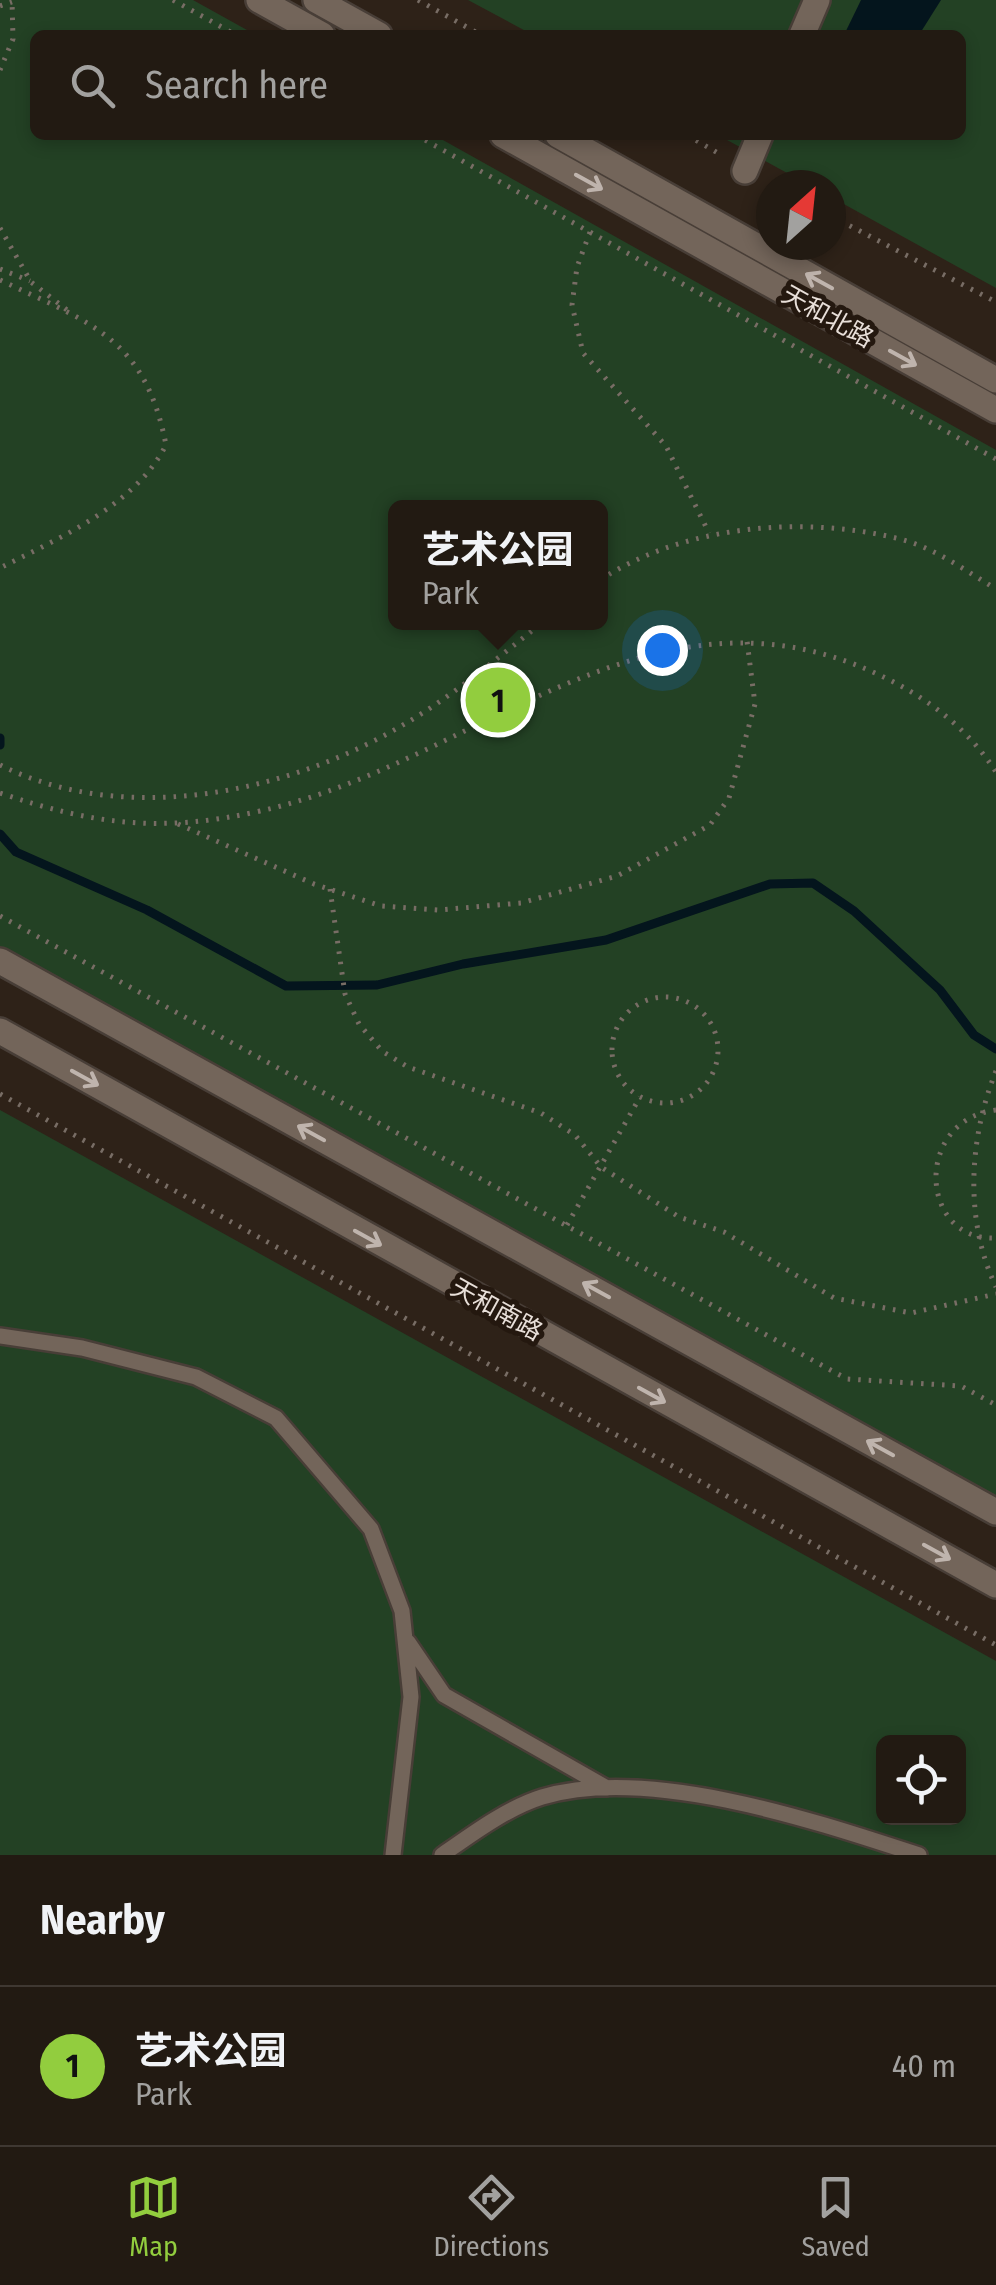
<!DOCTYPE html>
<html lang="en">
<head>
<meta charset="utf-8">
<style>
  body { margin:0; font-family:"Fira Sans Condensed","Noto Sans SC",sans-serif; background:#2a231b; color:#f1f3f6 }
  .controls { position:absolute; right:30px; bottom:30px; display:grid; overflow:hidden; border-radius:15px; box-shadow:0 5px 15px #0003 }
  .controls button { width:90px; height:90px; display:grid; place-items:center; padding:0; border:0; border-bottom:2px solid #3f3832; background:#221a12; color:#f1f3f6; font:50px sans-serif }
  .compass { position:absolute; left:756px; top:170px; width:90px; height:90px; border-radius:50%; background:#221a12; box-shadow:0 5px 15px #0003; rotate:27deg }
  .you { position:absolute; left:662px; top:650px; width:35px; height:35px; margin:-25px; border:8px solid #fff; border-radius:50%; background:#1a73e8; box-shadow:0 0 0 15px #1a73e833 }
  .badge { display:grid; place-items:center; width:65px; height:65px; border-radius:50%; background:#92cd3e; color:#111; font-size:32px; font-weight:700 }
  .pin { position:absolute; translate:-50% -50%; border:5px solid #fff; box-shadow:0 2px 10px #0006 }
  .popup { position:absolute; left:388px; top:500px; width:220px; height:130px; box-sizing:border-box; display:grid; place-content:center; border-radius:15px; background:#221a12; filter:drop-shadow(0 2px 8px #0005); font-size:32px; white-space:nowrap; color:#a2a19f }
  .popup b { font-size:38px; color:#f1f3f6 }
  .popup::after { content:''; position:absolute; left:50%; top:100%; margin-left:-20px; border:20px solid transparent; border-top-color:#221a12 }
  .list { margin:0; padding:0; list-style:none }
  h2 { display:flex; justify-content:space-between; align-items:center; height:130px; margin:0; padding:0 40px; font-size:42px }
  h2 small { font-size:32px; font-weight:400; color:#a2a19f }
  .list li { display:grid; grid-template-columns:65px 1fr auto; gap:30px; align-items:center; box-sizing:border-box; height:160px; padding:0 40px; border-top:2px solid #3f3832 }
  .list b { display:block; font-size:38px; white-space:nowrap }
  .list p { margin:0; font-size:32px; white-space:nowrap; color:#a2a19f }
  .list em { font-size:32px; font-style:normal; color:#a2a19f }
  .icon { flex:none; width:55px; height:55px; fill:none; stroke:currentColor; stroke-width:2; stroke-linecap:round; stroke-linejoin:round }
  .map { position:relative; flex:none; width:996px; height:1855px; overflow:hidden }
  .search { position:absolute; background:#221a12; box-shadow:0 5px 15px #0003; left:30px; right:30px; top:30px; height:110px; display:flex; align-items:center; gap:25px; box-sizing:border-box; padding:0 35px; border-radius:15px; color:#a2a19f; font-size:38px }
  .sheet { height:290px; background:#221a12 }
  nav { display:flex; justify-content:space-around; align-items:center; box-sizing:border-box; height:140px; border-top:2px solid #3f3832; background:#221a12; font-size:28px; color:#a2a19f }
  nav a { display:grid; justify-items:center; gap:5px }
  nav .on { color:#92cd3e }
  .map>svg:first-child { display:block }
  .green { fill:#234124; fill-rule:evenodd }
  .water { fill:#04151d }
  .lines { fill:none; stroke-linecap:round; stroke-linejoin:round }
  .stream { stroke:#04151d; stroke-width:9 }
  .lane-casing { stroke:#483e37; stroke-width:20 }
  .street-casing { stroke:#483e37; stroke-width:30 }
  .secondary-casing { stroke:#483e37; stroke-width:30 }
  .path { stroke:#786d65; stroke-width:5; stroke-dasharray:2.5 8; stroke-linecap:butt }
  .lane { stroke:#73655a; stroke-width:15 }
  .street { stroke:#73655a; stroke-width:25 }
  .secondary { stroke:#73655a; stroke-width:25 }
  .oneway { stroke:#bfb4ad }
  .labels { text-anchor:middle; stroke-width:10; stroke-linejoin:round; paint-order:stroke }
  .street-label { font-size:25px; fill:#e8dfd9; stroke:#24180f }
</style>
</head>
<body>
<div class="map">
<svg width="996" height="1855" viewBox="0 0 996 1855">
  <rect width="100%" height="100%" fill="#2e2218"/>
  <!-- green -->
  <path class="green" d="M 0,0 L 193,0 L 256,35 L 35,35 L 35,135 L 434,135 L 996,450 L 996,1502 L 0,951 ZM 396,508 L 600,508 L 600,622 L 396,622 Z
    M 468,0 L 996,0 L 996,288 L 831,197 L 831,185 L 809,185 L 718,135 L 961,135 L 961,35 L 533,35 Z
    M 0,1110 L 996,1661 L 996,1855 L 0,1855 ZM 884,1742 L 958,1742 L 958,1818 L 884,1818 Z"/>
  <!-- water -->
  <path class="water" d="M 861,0 L 941,0 L 919,35 L 844,35 Z"/>
  <g class="lines">
    <!-- stream -->
    <path class="stream" d="M 0,738 L 0,745
      M 0,834 L 16,852 L 147,910 L 286,986 L 377,985 L 463,964 L 606,940 L 770,884 L 813,883 L 854,911 L 940,990 L 974,1035 L 996,1049"/>
    <defs>
      <path id="lane" d="M 0,1336 L 82,1348 L 196,1377 L 276,1418 L 371,1529 L 402,1611 L 411,1697 L 393,1855
        M 408,1642 L 444,1695 L 607,1788
        M 442,1855 C 472,1834 507,1808 542,1797 C 649,1765 815,1821 919,1855"/>
      <path id="street" d="M 802,35 L 817,0
        M 745,171 L 760,135"/>
      <path id="secondary" d="M 259,0 L 322,35
        M 316,0 L 379,35
        M 503,135 L 996,410
        M 558,135 L 996,380
        M 0,961 L 996,1512
        M 0,1031 L 996,1585"/>
    </defs>
    <!-- lane casing -->
    <use href="#lane" class="lane-casing"/>
    <!-- street casing -->
    <use href="#street" class="street-casing"/>
    <!-- secondary casing -->
    <use href="#secondary" class="secondary-casing"/>
    <!-- path -->
    <path class="path" d="M 173,0 L 236,35
      M 418,0 L 481,35
      M 0,6 L 12,2
      M 0,70 L 13,39 L 12,0
      M 416,135 L 996,459
      M 687,135 L 723,156
      M 831,216 L 996,302
      M 0,228 L 31,282 L 67,310
      M 590,232 L 577,267 L 572,305 L 583,353 L 666,446 L 709,533
      M 0,269 L 30,281
      M 0,280 C 90,323 145,337 166,445 C 135,506 59,538 0,568
      M 600,580 C 684,525 803,515 900,539 C 935,548 966,571 996,589
      M 0,765 C 126,828 292,792 408,722 C 455,694 500,656 543,622
      M 0,793 C 95,825 161,833 260,811 C 472,765 648,569 875,673 C 924,695 967,727 996,772
      M 178,824 L 314,884 L 381,906 L 438,910 L 521,903 L 617,876 L 710,825 L 729,798 L 755,704 L 747,641
      M 330,889 L 345,994 L 359,1024 L 382,1051 L 408,1067 L 541,1113 L 575,1135 L 601,1167 L 679,1217 L 724,1232 L 834,1298 L 911,1313 L 996,1294
      M 0,916 L 847,1379 L 961,1386 L 996,1405
      M612 1050a53 53 0 1 1 106 0a53 53 0 1 1-106 0Z
      M 996,1071 C 969,1138 964,1220 996,1287
      M 0,1094 L 996,1645
      M 996,1110 C 913,1120 919,1242 996,1238
      M 567,1225 L 640,1097"/>
    <!-- lane -->
    <use href="#lane" class="lane"/>
    <!-- street -->
    <use href="#street" class="street"/>
    <!-- secondary -->
    <use href="#secondary" class="secondary"/>
  </g>
  <!-- one-way arrows -->
  <defs><path id="oneway-shaft" d="M-6 0H5M1.5-3L5.5 0L1.5 3" fill="none" stroke-width="1.6" stroke-linecap="round" stroke-linejoin="round" transform="scale(2.5)"/></defs>
  <g class="oneway">
    <use href="#oneway-shaft" transform="translate(589 182) rotate(29)"/>
    <use href="#oneway-shaft" transform="translate(819 281) rotate(-151)"/>
    <use href="#oneway-shaft" transform="translate(903 358) rotate(29)"/>
    <use href="#oneway-shaft" transform="translate(85 1078) rotate(29)"/>
    <use href="#oneway-shaft" transform="translate(311 1133) rotate(-151)"/>
    <use href="#oneway-shaft" transform="translate(368 1238) rotate(29)"/>
    <use href="#oneway-shaft" transform="translate(596 1290) rotate(-151)"/>
    <use href="#oneway-shaft" transform="translate(652 1395) rotate(29)"/>
    <use href="#oneway-shaft" transform="translate(880 1448) rotate(-151)"/>
    <use href="#oneway-shaft" transform="translate(937 1552) rotate(29)"/>
  </g>
  <g class="labels">
    <!-- street labels -->
    <g class="street-label">
      <text transform="translate(828 316) rotate(29)" y="9">天和北路</text>
      <text transform="translate(497 1309) rotate(29)" y="9">天和南路</text>
    </g>
  </g>
</svg>
<div class="controls">
<button><svg class="icon" aria-label="locate" viewBox="0 0 24 24"><circle cx="12" cy="12" r="6"/><path d="M12 2v4M12 18v4M2 12h4M18 12h4"/></svg></button>
</div>
<svg class="compass" viewBox="-18 -18 36 36"><path d="M0-13l5 13h-10z" fill="#e53935"/><path d="M0 13l5-13h-10z" fill="#a2a19f"/></svg>
<div class="you"></div>
<div class="pin badge" style="left:498px;top:700px">1</div>
<div class="popup"><b>艺术公园</b>Park</div>
<div class="search"><svg class="icon" aria-label="search" viewBox="0 0 24 24"><circle cx="10" cy="10" r="6"/><path d="M15 15l6 6"/></svg>Search here</div>
</div>
<section class="sheet">
<h2>Nearby<small></small></h2>
<ul class="list">
<li><span class="badge">1</span><div><b>艺术公园</b><p>Park</p></div><em>40 m</em></li>
</ul>
</section>
<nav>
<a class="on"><svg class="icon" aria-label="map" viewBox="0 0 24 24"><path d="M3 6l6-2 6 2 6-2v14l-6 2-6-2-6 2zM9 4v14M15 6v14"/></svg>Map</a>
<a><svg class="icon" aria-label="directions" viewBox="0 0 24 24"><path d="M12 3l9 9-9 9-9-9zM9 14v-3h6M13 9l2 2-2 2"/></svg>Directions</a>
<a><svg class="icon" aria-label="saved" viewBox="0 0 24 24"><path d="M7 4h10v16l-5-4-5 4z"/></svg>Saved</a>
</nav>
</body>
</html>
